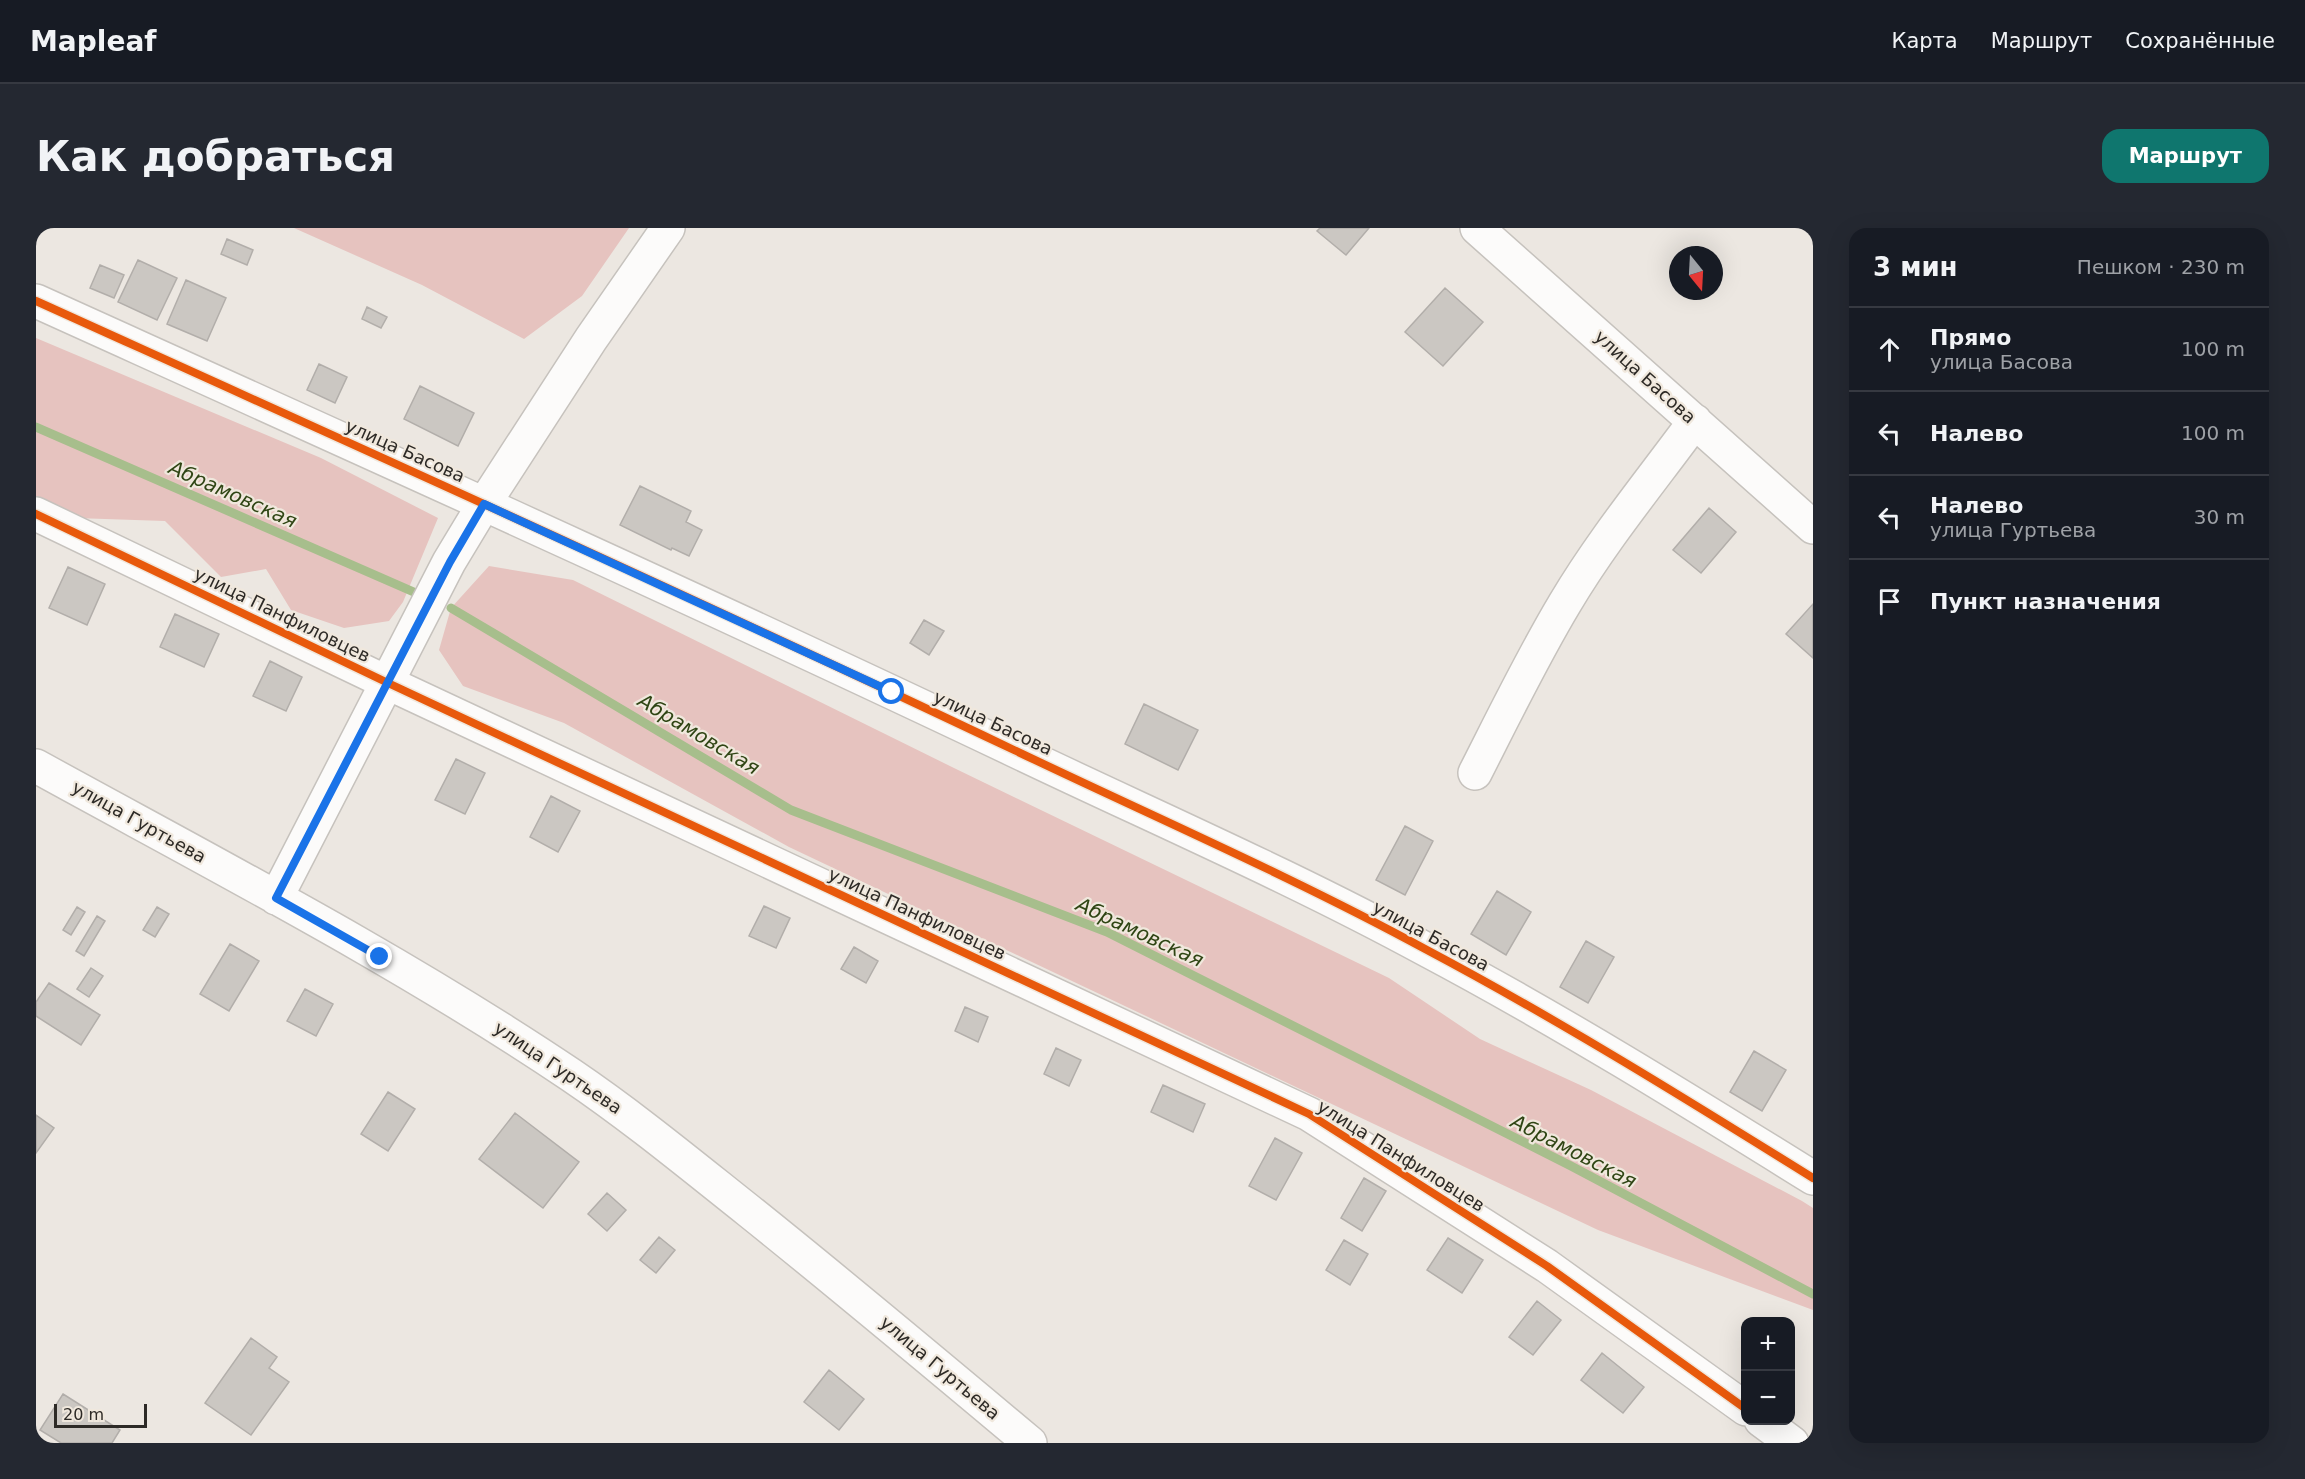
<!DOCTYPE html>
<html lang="ru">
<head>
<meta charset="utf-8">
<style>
  body { margin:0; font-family:"DejaVu Sans",sans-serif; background:#242831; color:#f1f3f6 }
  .controls { position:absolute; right:18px; bottom:18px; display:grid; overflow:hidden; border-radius:12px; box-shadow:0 6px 24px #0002 }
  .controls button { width:54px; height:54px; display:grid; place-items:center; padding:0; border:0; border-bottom:2px solid #363941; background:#171b24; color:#f1f3f6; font:30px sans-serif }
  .compass { position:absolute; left:1633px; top:18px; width:54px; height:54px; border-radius:50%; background:#171b24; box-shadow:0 6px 24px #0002; rotate:162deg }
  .scale { position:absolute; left:18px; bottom:15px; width:93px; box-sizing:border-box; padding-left:6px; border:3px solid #2d2a26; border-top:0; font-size:16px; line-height:21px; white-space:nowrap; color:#2d2a26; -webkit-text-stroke:4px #f0e8dd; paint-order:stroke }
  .stop { position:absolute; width:18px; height:18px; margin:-14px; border:4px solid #1a73e8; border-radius:50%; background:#fff }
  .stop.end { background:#1a73e8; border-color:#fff; box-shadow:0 2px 6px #0008 }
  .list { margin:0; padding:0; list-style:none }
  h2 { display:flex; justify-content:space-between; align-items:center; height:78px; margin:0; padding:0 24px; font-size:26px }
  h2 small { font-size:20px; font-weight:400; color:#9ea1a6 }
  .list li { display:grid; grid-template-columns:39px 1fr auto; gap:18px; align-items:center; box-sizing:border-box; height:84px; padding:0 24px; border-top:2px solid #363941 }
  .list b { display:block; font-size:22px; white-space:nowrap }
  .list p { margin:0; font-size:20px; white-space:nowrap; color:#9ea1a6 }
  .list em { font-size:20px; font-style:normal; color:#9ea1a6 }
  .icon { flex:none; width:33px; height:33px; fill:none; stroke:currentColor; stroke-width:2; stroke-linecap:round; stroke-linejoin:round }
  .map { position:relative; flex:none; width:1777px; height:1215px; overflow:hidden; border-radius:18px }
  header { display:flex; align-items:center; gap:36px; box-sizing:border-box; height:84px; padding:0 30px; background:#171b24; border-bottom:2px solid #363941 }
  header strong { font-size:28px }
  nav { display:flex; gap:33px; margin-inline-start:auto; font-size:21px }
  .intro { display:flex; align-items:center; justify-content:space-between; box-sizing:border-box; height:144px; padding:0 36px }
  h1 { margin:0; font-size:42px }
  .button { padding:15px 27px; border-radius:18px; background:#0f766e; color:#fff; font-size:21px; font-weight:700 }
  main { display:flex; gap:36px; padding:0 36px }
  aside { flex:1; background:#171b24; border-radius:18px; box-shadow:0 6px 24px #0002 }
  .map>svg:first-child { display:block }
  .green { fill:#e6c3bf }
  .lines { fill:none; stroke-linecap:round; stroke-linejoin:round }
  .stream { stroke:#a7be8c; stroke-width:9 }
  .building { fill:#cbc7c2; stroke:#b2aeaa; stroke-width:1.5 }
  .minor-casing { stroke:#c6c2bd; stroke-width:36 }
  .minor { stroke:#fcfbfa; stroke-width:33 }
  .cycleway-casing { stroke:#f0e8dd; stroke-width:11 }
  .cycleway { stroke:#e8590c; stroke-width:8 }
  .route { stroke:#1a73e8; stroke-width:8 }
  .labels { text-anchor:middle; stroke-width:4.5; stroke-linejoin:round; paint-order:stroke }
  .street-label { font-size:18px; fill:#2d2a26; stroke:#f0e8dd }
  .water-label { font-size:20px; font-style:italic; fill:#2f4514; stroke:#f0e8dd }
</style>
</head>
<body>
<header>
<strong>Mapleaf</strong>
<nav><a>Карта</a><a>Маршрут</a><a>Сохранённые</a></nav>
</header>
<div class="intro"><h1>Как добраться</h1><a class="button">Маршрут</a></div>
<main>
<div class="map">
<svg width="1777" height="1215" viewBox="0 0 1777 1215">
  <rect width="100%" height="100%" fill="#ece7e1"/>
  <!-- green -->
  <path class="green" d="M 258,0 L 593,0 L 546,68 L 488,111 L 386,57 Z
    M 0,110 L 285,230 L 402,290 L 367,374 L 353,393 L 308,400 L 255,382 L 230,341 L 185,349 L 129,293 L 39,290 L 0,269 Z
    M 453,338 L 537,352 L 918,540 L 1353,750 L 1444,811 L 1555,862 L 1766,973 L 1777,980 L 1777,1082 L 1562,1002 L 753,619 L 528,495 L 427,458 L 403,422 L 415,380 Z"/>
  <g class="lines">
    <!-- stream -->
    <path class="stream" d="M 0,199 L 380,365
      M 415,380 L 755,582 L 1071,704 L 1535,938 L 1777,1066"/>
  </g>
  <!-- building -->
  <path class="building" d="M 1284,0 L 1333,0 L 1310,27 L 1281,3 Z
    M 191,11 L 217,22 L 211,37 L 185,26 Z
    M 102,32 L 141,50 L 121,92 L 82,74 Z
    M 64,37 L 88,47 L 78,70 L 54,60 Z
    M 150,52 L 190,70 L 171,113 L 131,96 Z
    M 1409,60 L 1447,94 L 1407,138 L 1369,104 Z
    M 331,79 L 351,89 L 345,100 L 326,91 Z
    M 283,136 L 311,149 L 299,175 L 271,162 Z
    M 384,158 L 438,185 L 422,218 L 368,191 Z
    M 604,258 L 655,283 L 650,294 L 666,302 L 653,328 L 636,320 L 635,322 L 584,297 Z
    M 1673,280 L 1700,304 L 1665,345 L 1637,322 Z
    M 32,339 L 69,356 L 51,397 L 13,380 Z
    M 1777,376 L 1777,430 L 1750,406 Z
    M 139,386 L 183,406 L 168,439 L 124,419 Z
    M 888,392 L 908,403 L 893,427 L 874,415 Z
    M 234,433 L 266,449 L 250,483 L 217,468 Z
    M 1108,476 L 1162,502 L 1142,542 L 1089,516 Z
    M 420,531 L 449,545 L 429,586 L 399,572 Z
    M 515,568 L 544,583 L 522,624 L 494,609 Z
    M 1369,598 L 1397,613 L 1369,667 L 1340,652 Z
    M 1461,663 L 1495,684 L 1470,727 L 1435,706 Z
    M 728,678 L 754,690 L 740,720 L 713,708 Z
    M 41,679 L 49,684 L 35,707 L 27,702 Z
    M 121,679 L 133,686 L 119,709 L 107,702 Z
    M 61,688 L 69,693 L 48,728 L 40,723 Z
    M 1550,713 L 1578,729 L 1552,775 L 1524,759 Z
    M 194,716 L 223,733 L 193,783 L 164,766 Z
    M 818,719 L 842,733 L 830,755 L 805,741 Z
    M 55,740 L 67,748 L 53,769 L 41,761 Z
    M 13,755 L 64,787 L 45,817 L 0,788 L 0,774 Z
    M 269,761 L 297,776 L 280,808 L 251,793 Z
    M 929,779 L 952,789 L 942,814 L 919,803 Z
    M 1020,820 L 1045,832 L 1033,858 L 1008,846 Z
    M 1718,823 L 1750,842 L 1726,883 L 1694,864 Z
    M 1127,857 L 1169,876 L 1157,904 L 1115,884 Z
    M 352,864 L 379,881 L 352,923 L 325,906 Z
    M 479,885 L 543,934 L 507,980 L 443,931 Z
    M 0,887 L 18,900 L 0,925 Z
    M 1239,910 L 1266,925 L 1240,972 L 1213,958 Z
    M 1328,950 L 1350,963 L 1326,1003 L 1305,990 Z
    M 571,965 L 590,982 L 571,1003 L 552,986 Z
    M 623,1009 L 639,1022 L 620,1045 L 604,1032 Z
    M 1412,1010 L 1447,1032 L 1426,1065 L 1391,1042 Z
    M 1308,1012 L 1332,1026 L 1314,1057 L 1290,1042 Z
    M 1501,1073 L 1525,1092 L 1497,1127 L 1473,1109 Z
    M 215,1110 L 241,1129 L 233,1140 L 253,1154 L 215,1207 L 169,1175 Z
    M 1566,1125 L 1608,1159 L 1587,1185 L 1545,1152 Z
    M 793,1142 L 828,1171 L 803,1202 L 768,1174 Z
    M 27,1166 L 84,1202 L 76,1215 L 25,1215 L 4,1202 Z"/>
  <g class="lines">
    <defs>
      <path id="minor" d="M 1441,0 L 1777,299
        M 0,73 C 327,221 654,368 978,522 C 1116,588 1257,649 1391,722 C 1523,792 1650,871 1777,950
        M 0,286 L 352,455 L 1273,886 L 1511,1038 L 1710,1181
        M 0,538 C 180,637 364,732 535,847 C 597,889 655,937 713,983 C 808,1059 901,1137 994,1215
        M 1439,545 C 1468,488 1496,430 1529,375 C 1567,311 1615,253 1659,193
        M 240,670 L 413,334 L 448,276 L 555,111 L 632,0
        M 1725,1192 L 1756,1215"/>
    </defs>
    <!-- minor casing -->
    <use href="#minor" class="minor-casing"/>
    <!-- minor -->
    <use href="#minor" class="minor"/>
    <defs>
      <path id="cycleway" d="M 0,73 C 327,221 654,368 978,522 C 1116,588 1257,649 1391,722 C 1523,792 1650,871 1777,950
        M 0,286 L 352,455 L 1273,886 L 1511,1038 L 1710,1181"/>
    </defs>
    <!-- cycleway casing -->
    <use href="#cycleway" class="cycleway-casing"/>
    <!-- cycleway -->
    <use href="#cycleway" class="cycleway"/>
  </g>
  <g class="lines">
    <!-- route -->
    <path class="route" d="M 344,729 L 240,670 L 414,334 L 448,276 L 856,464"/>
  </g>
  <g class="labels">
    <!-- street labels -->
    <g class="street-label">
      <text transform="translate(1609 149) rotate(42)" y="6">улица Басова</text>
      <text transform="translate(369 223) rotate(24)" y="6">улица Басова</text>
      <text transform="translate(246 387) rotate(26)" y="6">улица Панфиловцев</text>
      <text transform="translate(957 495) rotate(25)" y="6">улица Басова</text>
      <text transform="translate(103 594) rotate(29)" y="6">улица Гуртьева</text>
      <text transform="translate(881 686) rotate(25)" y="6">улица Панфиловцев</text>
      <text transform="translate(1395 708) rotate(28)" y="6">улица Басова</text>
      <text transform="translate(522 840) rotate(34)" y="6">улица Гуртьева</text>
      <text transform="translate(1365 928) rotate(32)" y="6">улица Панфиловцев</text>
      <text transform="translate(904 1140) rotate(40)" y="6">улица Гуртьева</text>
    </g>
    <!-- water labels -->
    <g class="water-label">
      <text transform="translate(197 266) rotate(24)" y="7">Абрамовская</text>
      <text transform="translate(663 506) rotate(31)" y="7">Абрамовская</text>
      <text transform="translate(1104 704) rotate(25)" y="7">Абрамовская</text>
      <text transform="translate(1538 923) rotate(27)" y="7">Абрамовская</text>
    </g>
  </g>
</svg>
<div class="controls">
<button>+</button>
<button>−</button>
</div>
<svg class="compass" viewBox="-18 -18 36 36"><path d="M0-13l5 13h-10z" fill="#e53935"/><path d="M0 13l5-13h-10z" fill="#9ea1a6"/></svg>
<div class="scale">20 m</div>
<div class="stop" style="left:856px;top:464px"></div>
<div class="stop end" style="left:344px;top:729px"></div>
</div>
<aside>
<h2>3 мин<small>Пешком · 230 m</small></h2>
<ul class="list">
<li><svg class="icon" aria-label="ahead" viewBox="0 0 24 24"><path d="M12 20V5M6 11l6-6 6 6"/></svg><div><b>Прямо</b><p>улица Басова</p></div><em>100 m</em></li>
<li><svg class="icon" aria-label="left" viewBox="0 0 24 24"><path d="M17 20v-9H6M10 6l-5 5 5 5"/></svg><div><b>Налево</b></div><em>100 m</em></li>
<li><svg class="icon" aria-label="left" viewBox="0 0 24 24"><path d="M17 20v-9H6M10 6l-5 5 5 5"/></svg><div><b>Налево</b><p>улица Гуртьева</p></div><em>30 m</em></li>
<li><svg class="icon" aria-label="arrive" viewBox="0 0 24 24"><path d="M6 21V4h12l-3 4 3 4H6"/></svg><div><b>Пункт назначения</b></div></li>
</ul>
</aside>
</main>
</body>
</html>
